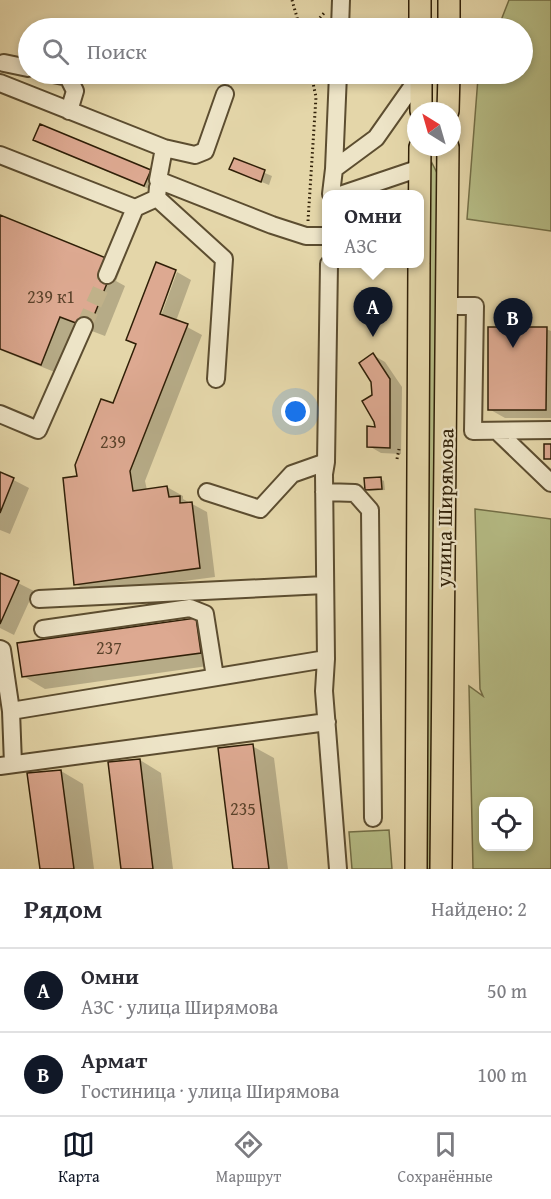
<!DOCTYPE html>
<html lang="ru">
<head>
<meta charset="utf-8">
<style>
  body { margin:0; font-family:"Gentium Book Plus",serif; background:#f2f2f3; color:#2b2b33 }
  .controls { position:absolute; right:18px; bottom:18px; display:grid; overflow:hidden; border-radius:12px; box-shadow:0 3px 9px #0003 }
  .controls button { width:54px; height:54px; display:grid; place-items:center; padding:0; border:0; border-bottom:2px solid #e1e1e2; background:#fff; color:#2b2b33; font:30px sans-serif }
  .compass { position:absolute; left:407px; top:102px; width:54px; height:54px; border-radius:50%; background:#fff; box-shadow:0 3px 9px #0003; rotate:323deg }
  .you { position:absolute; left:296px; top:412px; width:21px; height:21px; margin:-15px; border:4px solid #fff; border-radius:50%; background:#1a73e8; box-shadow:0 0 0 9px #1a73e833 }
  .badge { display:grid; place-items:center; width:39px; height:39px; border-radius:50%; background:#111827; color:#fff; font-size:20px; font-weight:700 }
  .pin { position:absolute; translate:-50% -50px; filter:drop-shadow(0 2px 3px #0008) }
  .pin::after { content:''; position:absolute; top:32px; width:21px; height:18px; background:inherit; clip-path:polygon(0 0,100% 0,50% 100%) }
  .popup { position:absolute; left:322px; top:190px; width:102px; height:78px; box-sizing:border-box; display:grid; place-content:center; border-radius:12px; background:#fff; filter:drop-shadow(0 2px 4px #0005); font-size:20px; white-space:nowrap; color:#7c7c81 }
  .popup b { font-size:22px; color:#2b2b33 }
  .popup::after { content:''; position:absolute; left:50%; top:100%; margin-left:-12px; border:12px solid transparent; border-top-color:#fff }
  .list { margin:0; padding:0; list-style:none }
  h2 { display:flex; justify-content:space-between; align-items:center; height:78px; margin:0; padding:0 24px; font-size:26px }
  h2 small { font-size:20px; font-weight:400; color:#7c7c81 }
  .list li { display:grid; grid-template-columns:39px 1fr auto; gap:18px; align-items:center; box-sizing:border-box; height:84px; padding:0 24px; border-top:2px solid #e1e1e2 }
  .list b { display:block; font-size:22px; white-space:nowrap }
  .list p { margin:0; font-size:20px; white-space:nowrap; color:#7c7c81 }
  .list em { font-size:20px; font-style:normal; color:#7c7c81 }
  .icon { flex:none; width:33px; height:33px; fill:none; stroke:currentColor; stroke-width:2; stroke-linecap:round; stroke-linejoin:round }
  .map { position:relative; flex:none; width:551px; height:869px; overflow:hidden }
  .search { position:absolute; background:#fff; box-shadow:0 3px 9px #0003; left:18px; right:18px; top:18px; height:66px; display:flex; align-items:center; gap:15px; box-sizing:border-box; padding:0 21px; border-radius:33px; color:#7c7c81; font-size:22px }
  .sheet { height:246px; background:#fff }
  nav { display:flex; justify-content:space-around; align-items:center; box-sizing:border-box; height:84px; border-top:2px solid #e1e1e2; background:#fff; font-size:16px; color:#7c7c81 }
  nav a { display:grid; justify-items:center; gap:3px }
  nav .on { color:#111827 }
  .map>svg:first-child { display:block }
  .green { fill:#b6bd86; stroke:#726e46; stroke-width:1.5; fill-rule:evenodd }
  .shadow { fill:#0003 }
  .building { fill:#dda991; stroke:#2f1f07; stroke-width:1.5 }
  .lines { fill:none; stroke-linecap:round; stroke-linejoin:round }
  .minor-tunnel { stroke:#c0b189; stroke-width:16; stroke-dasharray:16 8; stroke-linecap:butt }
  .minor-casing { stroke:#5c4d30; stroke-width:20 }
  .major-casing { stroke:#2f1f07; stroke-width:24 }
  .path { stroke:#2f1f07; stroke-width:3; stroke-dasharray:1.5 3; stroke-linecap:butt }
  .minor { stroke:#ede4c7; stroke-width:16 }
  .major { stroke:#e4d6a9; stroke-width:21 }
  .labels { text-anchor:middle; stroke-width:4.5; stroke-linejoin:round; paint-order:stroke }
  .number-label { font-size:18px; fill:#5a422a }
  .street-label { font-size:21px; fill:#2f1f07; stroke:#ede4c7 }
</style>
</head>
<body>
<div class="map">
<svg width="551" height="869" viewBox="0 0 551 869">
  <rect width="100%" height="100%" fill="#e4d6a9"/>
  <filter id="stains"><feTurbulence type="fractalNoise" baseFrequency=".00333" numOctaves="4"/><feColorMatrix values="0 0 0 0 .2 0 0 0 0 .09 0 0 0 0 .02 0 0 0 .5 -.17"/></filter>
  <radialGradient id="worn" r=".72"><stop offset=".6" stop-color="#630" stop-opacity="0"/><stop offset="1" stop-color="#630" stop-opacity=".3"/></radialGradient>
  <!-- green -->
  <path class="green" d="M 509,0 L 551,0 L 551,231 L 467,219 L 478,78 L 480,74 L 522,74 L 522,28 L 498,28 Z
    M 432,163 L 437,173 L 433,869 L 421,869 L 427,173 Z
    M 475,509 L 551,519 L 551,869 L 473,869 L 469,686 L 483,696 L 480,689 ZM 484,802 L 528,802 L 528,846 L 484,846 Z
    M 389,830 L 392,869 L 352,869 L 349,832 Z"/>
  <!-- shadow -->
  <path class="shadow" d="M 35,139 L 150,171 L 162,178 L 156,192 L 46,146 Z
    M 234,160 L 272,176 L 269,185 L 231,169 Z
    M 0,217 L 106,260 L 121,268 L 116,281 L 125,286 L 105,336 L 76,325 L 57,373 L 0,350 Z
    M 177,272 L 191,280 L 176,321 L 202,335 L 145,481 L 147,490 L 167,487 L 183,496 L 183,499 L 207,512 L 215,577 L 91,593 L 75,584 L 78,477 L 156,320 L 159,321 Z
    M 546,329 L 551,331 L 551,418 L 505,418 L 489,409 Z
    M 373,355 L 385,362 L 402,387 L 401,454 L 381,453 L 369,446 L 376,428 Z
    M 0,473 L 29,488 L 10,534 L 0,530 Z
    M 381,479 L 384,481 L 385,490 L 369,491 L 366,489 Z
    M 0,574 L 34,591 L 14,635 L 0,628 Z
    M 196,620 L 217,632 L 222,664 L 45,689 L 23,676 Z
    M 252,746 L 274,758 L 288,869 L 235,869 Z
    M 140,760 L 161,773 L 173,869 L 123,869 Z
    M 61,771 L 83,784 L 94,869 L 41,869 Z"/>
  <!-- building -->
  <path class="building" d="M 40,124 L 151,170 L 144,186 L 33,140 Z
    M 234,158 L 265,170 L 261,182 L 229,169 Z
    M 0,215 L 106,258 L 110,276 L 89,328 L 60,317 L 41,365 L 0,349 Z
    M 156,262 L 176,270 L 160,314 L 188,324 L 130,471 L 133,491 L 167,486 L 169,497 L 180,496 L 180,503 L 192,502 L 200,568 L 74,585 L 63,478 L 77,476 L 75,465 L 101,399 L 113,403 L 136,344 L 126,340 Z
    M 488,327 L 547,327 L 546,410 L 488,410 Z
    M 373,353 L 390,379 L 390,448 L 367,447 L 367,426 L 375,427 L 374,422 L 362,401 L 372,395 L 371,382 L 359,363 Z
    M 544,444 L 551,444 L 551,459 L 544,459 Z
    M 0,472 L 14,478 L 0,513 Z
    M 381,477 L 382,489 L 365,490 L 364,478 Z
    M 0,573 L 19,581 L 0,624 Z
    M 196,618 L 201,653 L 22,677 L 17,643 Z
    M 253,744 L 269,869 L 233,869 L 218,748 Z
    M 140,759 L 153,869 L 121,869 L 108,762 Z
    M 61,770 L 74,869 L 40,869 L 27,773 Z"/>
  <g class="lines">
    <!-- minor-tunnel -->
    <path class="minor-tunnel" d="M 84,326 L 107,275"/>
    <defs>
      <path id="minor" d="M 340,28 L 341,0
        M 4,63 L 28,68
        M 53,74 L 68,77 L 75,91 L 69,111
        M 0,83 L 164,148 L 158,180 L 272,225 L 306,236 L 326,236
        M 164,148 L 195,155 L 205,151 L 225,94
        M 0,155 L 135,208 L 157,198 L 158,187
        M 334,169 L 376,138 L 421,74
        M 331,194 L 334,169 L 338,74
        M 343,194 L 420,168
        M 157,198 L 224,259 L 216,379
        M 329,264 L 326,462 L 324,474 L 326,659 L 324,691 L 338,869
        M 107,275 L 135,208
        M 447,306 L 475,306 L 473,431 L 551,430
        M 0,414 L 38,430 L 84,326
        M 497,431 L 551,483
        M 207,492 L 260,509 L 292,474 L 326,462
        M 324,492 L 355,493 L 370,510 L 373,818
        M 39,599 L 325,585
        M 43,629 L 190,608 L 205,614 L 215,677
        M 0,649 L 2,650 L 11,711 L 13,764
        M 11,711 L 326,659
        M 0,766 L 327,722"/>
      <path id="major" d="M 420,0 L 420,28
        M 449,28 L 449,0
        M 421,111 L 421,74
        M 448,111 L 449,74
        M 419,263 L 420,147
        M 416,869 L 419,264
        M 441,869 L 448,147"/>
    </defs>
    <!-- minor casing -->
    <use href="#minor" class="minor-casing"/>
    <!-- major casing -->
    <use href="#major" class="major-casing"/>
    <!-- path -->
    <path class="path" d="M 292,0 L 300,28
      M 311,28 L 325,12
      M 308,221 L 316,97 L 311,74
      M 397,459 L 399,449"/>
    <!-- minor -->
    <use href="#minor" class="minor"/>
    <!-- major -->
    <use href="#major" class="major"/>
  </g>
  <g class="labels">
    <!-- number labels -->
    <g class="number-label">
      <text x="51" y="303">239 к1</text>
      <text x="113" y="448">239</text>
      <text x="109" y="654">237</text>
      <text x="243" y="815">235</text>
    </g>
    <!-- street labels -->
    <g class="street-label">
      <text transform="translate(445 508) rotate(-89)" y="7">улица Ширямова</text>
    </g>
  </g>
  <rect width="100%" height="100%" filter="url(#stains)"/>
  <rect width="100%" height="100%" fill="url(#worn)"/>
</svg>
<div class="controls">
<button><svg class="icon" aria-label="locate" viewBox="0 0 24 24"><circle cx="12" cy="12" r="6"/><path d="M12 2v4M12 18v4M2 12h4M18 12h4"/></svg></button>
</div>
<svg class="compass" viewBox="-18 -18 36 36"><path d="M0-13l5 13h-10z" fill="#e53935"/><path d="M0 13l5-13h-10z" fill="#7c7c81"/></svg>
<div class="you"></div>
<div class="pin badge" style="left:373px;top:337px">A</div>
<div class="popup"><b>Омни</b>АЗС</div>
<div class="pin badge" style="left:513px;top:348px">B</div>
<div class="search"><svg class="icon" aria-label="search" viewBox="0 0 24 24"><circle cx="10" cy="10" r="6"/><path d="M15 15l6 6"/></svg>Поиск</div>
</div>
<section class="sheet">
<h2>Рядом<small>Найдено: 2</small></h2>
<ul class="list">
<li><span class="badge">A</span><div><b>Омни</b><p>АЗС · улица Ширямова</p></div><em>50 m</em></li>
<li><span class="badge">B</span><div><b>Армат</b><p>Гостиница · улица Ширямова</p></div><em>100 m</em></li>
</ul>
</section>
<nav>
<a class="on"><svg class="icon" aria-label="map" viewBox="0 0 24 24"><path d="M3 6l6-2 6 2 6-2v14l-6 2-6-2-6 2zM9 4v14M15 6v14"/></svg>Карта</a>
<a><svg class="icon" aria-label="directions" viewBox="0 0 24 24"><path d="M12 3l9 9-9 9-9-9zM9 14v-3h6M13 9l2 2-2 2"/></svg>Маршрут</a>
<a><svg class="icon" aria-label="saved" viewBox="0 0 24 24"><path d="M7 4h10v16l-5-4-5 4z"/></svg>Сохранённые</a>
</nav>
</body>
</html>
